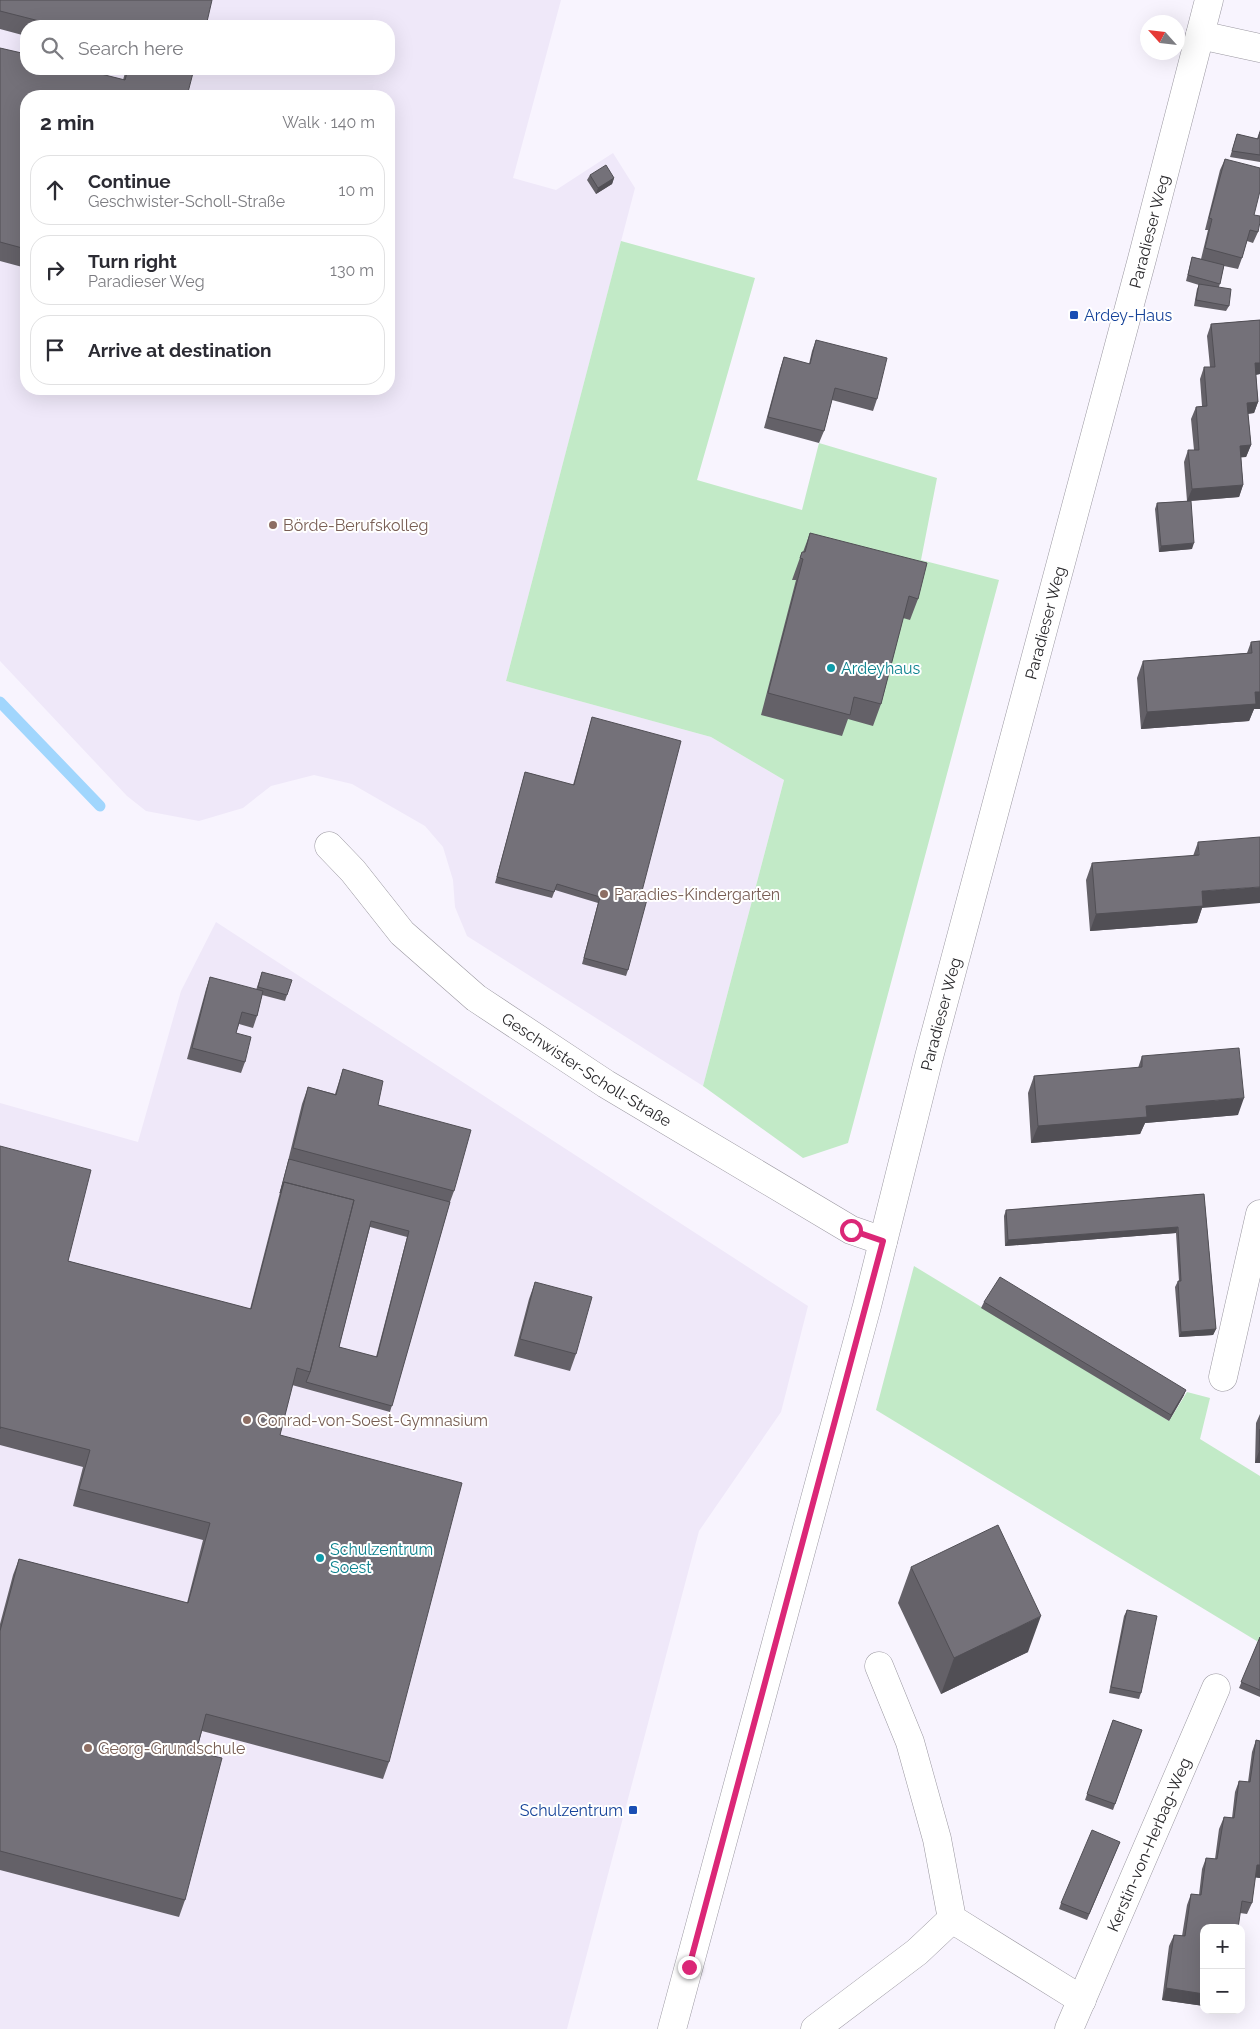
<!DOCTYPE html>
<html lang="en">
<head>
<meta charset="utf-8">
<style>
  body { margin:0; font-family:Raleway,sans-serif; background:#f2f2f3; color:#2b2b33 }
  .controls { position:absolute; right:15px; bottom:15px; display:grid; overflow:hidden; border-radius:10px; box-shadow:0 5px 20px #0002 }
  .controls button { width:45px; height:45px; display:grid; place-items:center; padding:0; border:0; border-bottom:1px solid #e1e1e2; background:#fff; color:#2b2b33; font:25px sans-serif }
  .compass { position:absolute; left:1140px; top:15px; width:45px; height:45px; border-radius:50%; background:#fff; box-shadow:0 5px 20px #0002; rotate:297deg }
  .stop { position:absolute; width:15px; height:15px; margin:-11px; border:4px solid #db2777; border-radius:50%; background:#fff }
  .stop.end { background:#db2777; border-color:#fff; box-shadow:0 1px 5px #0008 }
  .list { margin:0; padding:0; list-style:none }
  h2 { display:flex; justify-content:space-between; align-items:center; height:65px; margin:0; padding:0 20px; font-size:21px }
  h2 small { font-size:16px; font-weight:400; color:#7c7c81 }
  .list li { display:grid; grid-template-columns:32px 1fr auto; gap:15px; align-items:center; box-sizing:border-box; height:70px; margin:0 10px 10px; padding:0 10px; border:1px solid #e1e1e2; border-radius:20px }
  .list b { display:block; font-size:19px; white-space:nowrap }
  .list p { margin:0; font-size:16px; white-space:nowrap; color:#7c7c81 }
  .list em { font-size:16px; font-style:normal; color:#7c7c81 }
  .icon { flex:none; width:28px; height:28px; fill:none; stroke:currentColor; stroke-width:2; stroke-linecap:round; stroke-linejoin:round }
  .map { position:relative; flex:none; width:1260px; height:2029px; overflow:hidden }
  .search { position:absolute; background:#fff; box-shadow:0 5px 20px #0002; left:20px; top:20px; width:375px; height:55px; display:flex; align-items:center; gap:12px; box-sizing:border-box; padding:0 18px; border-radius:20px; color:#7c7c81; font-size:19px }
  .panel { position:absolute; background:#fff; box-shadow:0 5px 20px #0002; left:20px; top:90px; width:375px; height:305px; border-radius:20px }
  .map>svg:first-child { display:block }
  .built { fill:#efe8f9; fill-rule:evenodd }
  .grass { fill:#c2eac7 }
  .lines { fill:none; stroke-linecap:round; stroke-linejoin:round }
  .stream { stroke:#a1d6fd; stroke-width:11 }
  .minor-casing { stroke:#9b98a1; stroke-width:29 }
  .tertiary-casing { stroke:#9b98a1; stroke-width:29 }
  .minor { stroke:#fff; stroke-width:28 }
  .tertiary { stroke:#fff; stroke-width:28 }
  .wall { fill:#646168; fill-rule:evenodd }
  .shaded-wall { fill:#514f55 }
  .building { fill:#747179; stroke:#514f55; fill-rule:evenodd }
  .route { stroke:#db2777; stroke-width:6 }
  .transit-dot { fill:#1a4fb4; stroke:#fff; stroke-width:2 }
  .education-dot { fill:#8d6e63; stroke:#fff; stroke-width:2 }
  .culture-dot { fill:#0f9aa8; stroke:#fff; stroke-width:2 }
  .labels { text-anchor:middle; stroke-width:4; stroke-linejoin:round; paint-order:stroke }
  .street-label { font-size:16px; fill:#29282b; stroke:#fff }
  .transit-label { font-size:16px; fill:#164399; stroke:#fff; text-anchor:start }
  .education-label { font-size:16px; fill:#785e54; stroke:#fff; text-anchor:start }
  .culture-label { font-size:16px; fill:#0d838f; stroke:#fff; text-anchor:start }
</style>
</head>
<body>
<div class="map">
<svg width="1260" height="2029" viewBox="0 0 1260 2029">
  <rect width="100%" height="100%" fill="#f8f4fe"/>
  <!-- built -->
  <path class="built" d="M 0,0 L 561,0 L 513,178 L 556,190 L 613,153 L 635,188 L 506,681 L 711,737 L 784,780 L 703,1086 L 467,936 L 455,907 L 453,880 L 443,847 L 425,826 L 352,784 L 314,775 L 271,786 L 243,808 L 199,821 L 146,811 L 127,796 L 0,661 ZM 26,26 L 389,26 L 389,69 L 26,69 ZM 26,96 L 389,96 L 389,389 L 26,389 Z
    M 216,922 L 808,1306 L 781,1412 L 699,1531 L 567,2029 L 0,2029 L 0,1103 L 138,1142 L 181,991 Z"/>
  <!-- grass -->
  <path class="grass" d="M 621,241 L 755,278 L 697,480 L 802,510 L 819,443 L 937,478 L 921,560 L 999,580 L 848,1143 L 803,1158 L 703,1086 L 784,780 L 711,737 L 506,681 Z
    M 914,1266 L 1169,1421 L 1187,1392 L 1210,1398 L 1200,1439 L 1260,1476 L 1260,1643 L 876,1410 Z"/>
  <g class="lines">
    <!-- stream -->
    <path class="stream" d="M 0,702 L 100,806"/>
    <defs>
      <g id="minor">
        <path d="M 1200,35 L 1260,48"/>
        <path id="s1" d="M 329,846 L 353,871 L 402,933 L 476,998 L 606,1084 L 851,1230 L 883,1241"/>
        <path d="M 1223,1377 L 1260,1214"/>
        <path d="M 879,1666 L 910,1742 L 937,1839 L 952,1919 L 1082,2000"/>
        <path d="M 815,2029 L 917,1952 L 952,1919"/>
        <path id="s2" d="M 1069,2029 L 1216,1688"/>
      </g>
      <g id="tertiary">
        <path id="s3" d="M 672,2029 L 867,1306 L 929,1057 L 1142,259 L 1209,0"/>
      </g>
    </defs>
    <!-- minor casing -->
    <use href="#minor" class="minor-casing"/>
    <!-- tertiary casing -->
    <use href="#tertiary" class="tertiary-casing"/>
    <!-- minor -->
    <use href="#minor" class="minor"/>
    <!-- tertiary -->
    <use href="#tertiary" class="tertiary"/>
  </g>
  <!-- wall -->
  <path class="wall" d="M 0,0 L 206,26 L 26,26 L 26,36 L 0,29 Z
    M 0,48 L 123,80 L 126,69 L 194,69 L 26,96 L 26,268 L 0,261 Z
    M 1260,130 L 1260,162 L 1230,157 L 1237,134 L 1257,139 Z
    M 1225,159 L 1254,215 L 1258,232 L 1253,243 L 1247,241 L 1242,258 L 1238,269 L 1224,266 L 1219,287 L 1229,306 L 1226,311 L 1194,306 L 1197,289 L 1199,285 L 1186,281 L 1192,257 L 1201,259 L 1208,230 L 1205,230 L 1220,170 Z
    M 590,175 L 614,178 L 612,184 L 596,194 L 587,180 Z
    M 1260,320 L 1260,374 L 1256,375 L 1258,402 L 1254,413 L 1248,414 L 1251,445 L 1246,457 L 1241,457 L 1243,485 L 1239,497 L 1191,501 L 1192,549 L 1159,552 L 1155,509 L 1157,503 L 1187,501 L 1184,462 L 1188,450 L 1194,450 L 1191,419 L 1196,407 L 1202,406 L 1200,379 L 1204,367 L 1210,367 L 1207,336 L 1211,324 Z
    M 816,340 L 877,399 L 873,411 L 832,400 L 824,431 L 819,443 L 764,428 L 780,369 L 784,357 L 809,364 L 812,351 Z
    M 810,533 L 918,599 L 910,620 L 903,618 L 881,704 L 873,726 L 848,719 L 842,736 L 761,715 L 796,580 L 792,580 L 802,552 L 803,552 Z
    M 1260,641 L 1254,709 L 1249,721 L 1141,729 L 1137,678 L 1143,661 L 1247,653 L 1251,642 Z
    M 592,717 L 642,891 L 628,970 L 626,976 L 582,964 L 598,903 L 555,890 L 552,898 L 495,883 L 525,772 L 573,785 Z
    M 1198,842 L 1202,908 L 1197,923 L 1090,931 L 1086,880 L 1092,863 L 1193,856 Z
    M 262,972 L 287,995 L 285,1001 L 262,995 L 257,1016 L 253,1028 L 239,1024 L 236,1033 L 245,1062 L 241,1073 L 187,1059 L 206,989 L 210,977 L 256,990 Z
    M 1142,1056 L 1238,1115 L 1145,1123 L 1140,1134 L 1031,1143 L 1028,1093 L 1034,1076 L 1138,1068 Z
    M 343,1069 L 378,1105 L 454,1191 L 450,1202 L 390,1412 L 292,1385 L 280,1435 L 389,1762 L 383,1779 L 202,1731 L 196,1752 L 185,1900 L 179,1917 L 0,1870 L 0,1624 L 13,1575 L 19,1559 L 187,1603 L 203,1540 L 73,1506 L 83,1467 L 0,1445 L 0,1146 L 68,1261 L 250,1309 L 287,1165 L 302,1104 L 308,1087 L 335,1094 ZM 370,1227 L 407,1237 L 376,1357 L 339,1347 Z
    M 1204,1194 L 1216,1329 L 1213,1335 L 1179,1337 L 1175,1287 L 1178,1281 L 1179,1281 L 1176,1233 L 1005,1246 L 1004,1216 L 1006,1210 Z
    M 535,1282 L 576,1354 L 570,1371 L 514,1356 L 529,1299 Z
    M 984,1302 L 1184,1395 L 1169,1421 L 981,1308 Z
    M 1260,1407 L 1260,1463 L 1255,1463 L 1256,1423 L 1260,1414 Z
    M 911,1567 L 1028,1652 L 941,1694 L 898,1603 Z
    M 1127,1610 L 1141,1693 L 1139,1699 L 1109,1693 L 1124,1616 Z
    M 1260,1637 L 1260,1697 L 1239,1688 Z
    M 1113,1720 L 1142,1730 L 1113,1810 L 1085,1800 Z
    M 1256,1740 L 1260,1741 L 1260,1878 L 1255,1877 L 1252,1903 L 1247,1914 L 1240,1913 L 1204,1928 L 1204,2006 L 1162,2000 L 1169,1946 L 1174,1935 L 1182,1936 L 1187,1905 L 1191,1894 L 1199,1895 L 1202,1869 L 1206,1858 L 1215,1859 L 1219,1829 L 1224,1817 L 1232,1818 L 1235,1792 L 1239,1781 L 1248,1782 L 1252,1752 Z
    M 1120,1842 L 1087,1920 L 1059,1909 L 1061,1903 Z"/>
  <!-- shaded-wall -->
  <path class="shaded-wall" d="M 614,178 L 612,184 L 596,194 L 598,188 Z
    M 1255,363 L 1260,363 L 1260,374 L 1251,375 Z
    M 1258,402 L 1254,413 L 1243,414 L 1247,403 Z
    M 1251,445 L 1246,457 L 1235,458 L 1240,446 Z
    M 1243,485 L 1239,497 L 1187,501 L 1192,489 Z
    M 1194,543 L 1192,549 L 1159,552 L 1161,546 Z
    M 1255,692 L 1260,692 L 1260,709 L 1254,709 L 1249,721 L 1141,729 L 1147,712 Z
    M 1260,887 L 1260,903 L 1202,908 L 1197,923 L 1090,931 L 1096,914 L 1202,891 Z
    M 1244,1098 L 1238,1115 L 1145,1123 L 1140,1134 L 1031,1143 L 1038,1126 L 1146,1106 Z
    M 1178,1227 L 1176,1233 L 1005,1246 L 1008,1240 Z
    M 1216,1329 L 1213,1335 L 1179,1337 L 1181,1332 Z
    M 1186,1390 L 1184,1395 L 1169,1421 L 1171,1415 Z
    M 1259,1451 L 1260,1451 L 1260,1463 L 1255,1463 Z
    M 1041,1616 L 1028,1652 L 941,1694 L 954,1658 Z
    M 1257,1865 L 1260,1865 L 1260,1878 L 1252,1877 Z
    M 1166,1988 L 1204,1994 L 1204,2006 L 1162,2000 Z"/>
  <!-- building -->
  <path class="building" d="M 0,0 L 212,0 L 206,26 L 59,26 L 0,11 Z
    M 0,48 L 26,54 L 26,69 L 81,69 L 125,80 L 128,69 L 194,69 L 187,96 L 26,96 L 26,249 L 0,242 Z
    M 1260,132 L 1260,155 L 1232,151 L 1237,134 L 1258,139 Z
    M 1225,159 L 1260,168 L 1260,191 L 1254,215 L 1260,216 L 1260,222 L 1258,232 L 1250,230 L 1242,258 L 1205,248 L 1212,219 L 1209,218 Z
    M 606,165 L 614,178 L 598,188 L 590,175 Z
    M 1192,257 L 1224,265 L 1220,284 L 1188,275 Z
    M 1199,284 L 1231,289 L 1229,306 L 1196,300 Z
    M 1260,320 L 1260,363 L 1255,363 L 1258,402 L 1247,403 L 1251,445 L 1240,446 L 1243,485 L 1192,489 L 1188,450 L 1199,450 L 1196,407 L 1207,406 L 1204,367 L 1215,367 L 1211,324 Z
    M 816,340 L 887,358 L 877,399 L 835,388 L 824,431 L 768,417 L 784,357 L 810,364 Z
    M 1191,501 L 1194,543 L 1161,546 L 1157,503 Z
    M 810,533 L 927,563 L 918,599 L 909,596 L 881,704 L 854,697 L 850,715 L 768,693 L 803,559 L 800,558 L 802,552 L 805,552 Z
    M 1260,641 L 1260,692 L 1255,692 L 1256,704 L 1147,712 L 1143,661 L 1252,653 L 1251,642 Z
    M 592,717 L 681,741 L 642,891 L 649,892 L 628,970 L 584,958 L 600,897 L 557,884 L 554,892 L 497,877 L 525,772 L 574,785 Z
    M 1260,837 L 1260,887 L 1202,891 L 1203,906 L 1096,914 L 1092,863 L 1199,855 L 1198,842 Z
    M 262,972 L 292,980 L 287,995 L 258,987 Z
    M 210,977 L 263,991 L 257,1016 L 242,1012 L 236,1033 L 251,1037 L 245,1062 L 192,1048 Z
    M 1239,1048 L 1244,1098 L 1146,1106 L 1147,1117 L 1038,1126 L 1034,1076 L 1142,1067 L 1142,1056 Z
    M 343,1069 L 383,1081 L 378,1105 L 471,1130 L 454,1191 L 293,1148 L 308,1087 L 336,1095 Z
    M 0,1146 L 91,1170 L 68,1261 L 251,1309 L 284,1182 L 354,1200 L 310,1372 L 297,1368 L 280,1435 L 462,1483 L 389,1762 L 206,1714 L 196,1752 L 222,1758 L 185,1900 L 0,1851 L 0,1631 L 19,1559 L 188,1603 L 210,1523 L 79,1489 L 90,1450 L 0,1427 L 0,1429 Z
    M 289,1159 L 450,1202 L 392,1406 L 306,1382 L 310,1372 L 354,1200 L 284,1182 L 280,1193 ZM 371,1221 L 409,1231 L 377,1357 L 339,1347 Z
    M 1204,1194 L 1216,1329 L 1181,1332 L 1178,1281 L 1181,1281 L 1178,1227 L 1008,1240 L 1006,1210 Z
    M 1000,1277 L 1186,1390 L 1171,1415 L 984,1302 Z
    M 535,1282 L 592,1297 L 576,1354 L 520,1339 Z
    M 1260,1429 L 1260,1451 L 1259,1451 Z
    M 998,1525 L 1041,1616 L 954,1658 L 911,1567 Z
    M 1127,1610 L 1157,1616 L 1141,1693 L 1111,1687 Z
    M 1260,1637 L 1260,1690 L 1241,1682 Z
    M 1113,1720 L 1142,1730 L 1115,1804 L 1087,1794 Z
    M 1256,1740 L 1260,1741 L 1260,1865 L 1257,1865 L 1252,1903 L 1242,1901 L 1238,1928 L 1204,1928 L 1204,1994 L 1166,1988 L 1174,1935 L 1185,1936 L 1191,1894 L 1201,1895 L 1206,1858 L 1217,1859 L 1224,1817 L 1234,1818 L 1239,1781 L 1250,1782 Z
    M 1092,1830 L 1120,1842 L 1089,1914 L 1061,1903 Z"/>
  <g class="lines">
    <!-- route -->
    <path class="route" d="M 689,1967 L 883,1241 L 851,1230"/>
  </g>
  <!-- markers -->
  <g class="transit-dot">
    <rect x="1069" y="310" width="10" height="10" rx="2.5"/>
    <rect x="628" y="1805" width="10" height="10" rx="2.5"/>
  </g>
  <g class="education-dot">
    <circle cx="273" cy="525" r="5"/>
    <circle cx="604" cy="894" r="5"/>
    <circle cx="247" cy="1420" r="5"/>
    <circle cx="88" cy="1748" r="5"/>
  </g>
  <g class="culture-dot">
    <circle cx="831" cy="668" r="5"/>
    <circle cx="320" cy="1558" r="5"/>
  </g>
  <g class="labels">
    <!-- street labels -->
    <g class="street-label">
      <text dy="6" stroke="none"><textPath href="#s3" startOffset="1860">Paradieser Weg</textPath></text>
      <text dy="6" stroke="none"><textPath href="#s3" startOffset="1455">Paradieser Weg</textPath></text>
      <text dy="6" stroke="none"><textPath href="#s3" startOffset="1050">Paradieser Weg</textPath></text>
      <text dy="6" stroke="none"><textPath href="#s1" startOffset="344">Geschwister-Scholl-Straße</textPath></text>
      <text dy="6" stroke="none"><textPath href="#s2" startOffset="201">Kerstin-von-Herbag-Weg</textPath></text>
    </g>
    <!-- transit labels -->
    <g class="transit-label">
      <text x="1084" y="321">Ardey-Haus</text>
      <text x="623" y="1816" text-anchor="end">Schulzentrum</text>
    </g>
    <!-- education labels -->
    <g class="education-label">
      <text x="283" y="531">Börde-Berufskolleg</text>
      <text x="614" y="900">Paradies-Kindergarten</text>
      <text x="257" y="1426">Conrad-von-Soest-Gymnasium</text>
      <text x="98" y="1754">Georg-Grundschule</text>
    </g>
    <!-- culture labels -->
    <g class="culture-label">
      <text x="841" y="674">Ardeyhaus</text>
      <text x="330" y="1555">Schulzentrum<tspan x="330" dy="18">Soest</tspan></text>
    </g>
  </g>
</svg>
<div class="controls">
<button>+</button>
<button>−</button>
</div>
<svg class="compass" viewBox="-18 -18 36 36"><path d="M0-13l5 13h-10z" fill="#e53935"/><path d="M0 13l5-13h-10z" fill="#7c7c81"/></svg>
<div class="stop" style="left:851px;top:1230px"></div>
<div class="stop end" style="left:689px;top:1967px"></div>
<div class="search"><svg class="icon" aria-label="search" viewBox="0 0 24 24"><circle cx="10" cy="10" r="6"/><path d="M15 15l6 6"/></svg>Search here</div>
<section class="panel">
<h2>2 min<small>Walk · 140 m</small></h2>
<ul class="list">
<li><svg class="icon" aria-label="ahead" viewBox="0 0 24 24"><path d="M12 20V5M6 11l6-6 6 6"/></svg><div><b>Continue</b><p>Geschwister-Scholl-Straße</p></div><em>10 m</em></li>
<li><svg class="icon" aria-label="right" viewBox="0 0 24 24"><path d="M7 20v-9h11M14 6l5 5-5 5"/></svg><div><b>Turn right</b><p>Paradieser Weg</p></div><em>130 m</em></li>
<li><svg class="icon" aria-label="arrive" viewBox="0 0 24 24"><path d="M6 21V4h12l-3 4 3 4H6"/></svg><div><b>Arrive at destination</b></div></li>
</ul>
</section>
</div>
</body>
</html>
